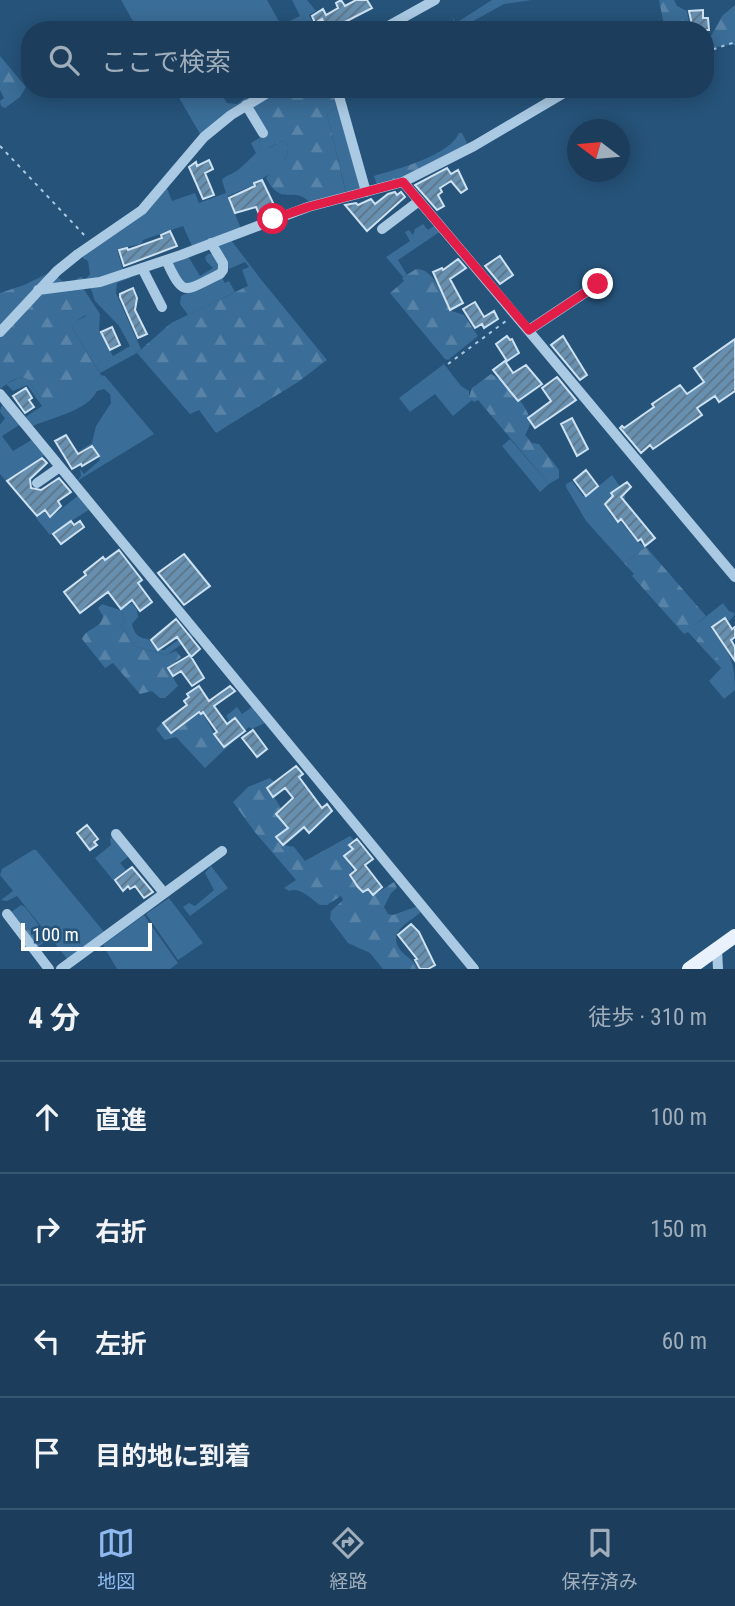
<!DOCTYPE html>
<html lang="ja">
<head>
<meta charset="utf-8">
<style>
  body { margin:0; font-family:"Roboto Condensed","Noto Sans JP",sans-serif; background:#294965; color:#f1f3f6 }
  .compass { position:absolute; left:567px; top:119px; width:63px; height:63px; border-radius:50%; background:#1c3e5c; box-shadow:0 4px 18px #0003; rotate:286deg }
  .scale { position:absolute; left:21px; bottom:18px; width:131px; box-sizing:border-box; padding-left:7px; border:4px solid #fff; border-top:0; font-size:19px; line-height:24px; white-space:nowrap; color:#fff; -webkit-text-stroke:5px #26537a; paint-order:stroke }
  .stop { position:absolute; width:21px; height:21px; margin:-16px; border:5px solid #e11d48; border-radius:50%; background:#fff }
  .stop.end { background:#e11d48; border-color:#fff; box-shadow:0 2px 7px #0008 }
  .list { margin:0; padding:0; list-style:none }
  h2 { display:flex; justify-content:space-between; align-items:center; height:91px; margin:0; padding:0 28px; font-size:30px }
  h2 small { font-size:23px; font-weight:400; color:#a0aebb }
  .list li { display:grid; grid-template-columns:46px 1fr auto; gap:21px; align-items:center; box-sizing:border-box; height:112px; padding:0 28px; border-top:2px solid #3a5772 }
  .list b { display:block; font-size:26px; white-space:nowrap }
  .list em { font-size:23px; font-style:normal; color:#a0aebb }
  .icon { flex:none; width:38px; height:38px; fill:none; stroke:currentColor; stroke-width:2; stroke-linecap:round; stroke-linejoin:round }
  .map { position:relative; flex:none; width:735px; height:969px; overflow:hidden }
  .search { position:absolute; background:#1c3e5c; box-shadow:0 4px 18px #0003; left:21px; right:21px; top:21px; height:77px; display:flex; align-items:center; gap:18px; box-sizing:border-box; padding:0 24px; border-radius:28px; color:#a0aebb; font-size:26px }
  .sheet { height:539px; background:#1c3e5c }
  nav { display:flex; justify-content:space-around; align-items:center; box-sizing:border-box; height:98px; border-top:2px solid #3a5772; background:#1c3e5c; font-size:19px; color:#a0aebb }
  nav a { display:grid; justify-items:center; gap:4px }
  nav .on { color:#90b9f0 }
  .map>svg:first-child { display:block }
  .grass { fill:#3a6d97 }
  .forest { fill:url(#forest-firs) }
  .building { fill:url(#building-hatch); stroke:#cce2f3; stroke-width:2 }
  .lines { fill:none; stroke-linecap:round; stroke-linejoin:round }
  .path { stroke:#aac9e3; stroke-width:2; stroke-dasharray:3.5 5; stroke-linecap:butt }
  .minor { stroke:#aac9e3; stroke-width:10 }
  .major { stroke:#e9f2fc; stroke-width:14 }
  .route { stroke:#e11d48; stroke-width:9 }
</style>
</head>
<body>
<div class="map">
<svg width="735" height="969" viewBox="0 0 735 969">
  <defs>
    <pattern id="forest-firs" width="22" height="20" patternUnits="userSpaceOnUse" patternTransform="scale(1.75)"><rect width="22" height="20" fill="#3a6d97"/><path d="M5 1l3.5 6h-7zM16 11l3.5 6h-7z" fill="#5883a7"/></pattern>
    <pattern id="building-hatch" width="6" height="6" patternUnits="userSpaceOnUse" patternTransform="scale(1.75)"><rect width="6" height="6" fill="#678faf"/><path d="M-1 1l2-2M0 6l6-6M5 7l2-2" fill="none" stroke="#5c7487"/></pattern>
  </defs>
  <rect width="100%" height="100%" fill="#26537a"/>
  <!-- grass -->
  <path class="grass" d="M 121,0 L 267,0 L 281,25 L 300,16 L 292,0 L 307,0 L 316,11 L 309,15 L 317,30 L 304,30 L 297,24 L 285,30 L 138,30 Z
    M 492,0 L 532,0 L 504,4 L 457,30 L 452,16 L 456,23 Z
    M 174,89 L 218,89 L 227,103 L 237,104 L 254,92 L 255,94 L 200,134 Z
    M 339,105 L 360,190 L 346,192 L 327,114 Z
    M 259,138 L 260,147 L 269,148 L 283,141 L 288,146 C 289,166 267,175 254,184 L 270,218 L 262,220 L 261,218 L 265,216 L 249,187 L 228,196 L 241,229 L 193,248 L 183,226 L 143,240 L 141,244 L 117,249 L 123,270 L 95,280 L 70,283 L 80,277 L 86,279 L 90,274 L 88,261 L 81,257 L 166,186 L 172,201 L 195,193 L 199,203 L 226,193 L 222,180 C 227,174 232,175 238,170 C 244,165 251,158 256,153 L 251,143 Z
    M 423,224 L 428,230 L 435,225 L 441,231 L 398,260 L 407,275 L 403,277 L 386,257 L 410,241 L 405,232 L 409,230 L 413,235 L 415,229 Z
    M 231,240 L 263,282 L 248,286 L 242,270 L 249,267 L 245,262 L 229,269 L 218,245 Z
    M 208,254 L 213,254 L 220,262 L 219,271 L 184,286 L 171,262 L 188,256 L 200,276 L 213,268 L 206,261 L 205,257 Z
    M 131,276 L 130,278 L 117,283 L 116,293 L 141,349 L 137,353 L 100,373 L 72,328 L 73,323 L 86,316 L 70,289 L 83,288 L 100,314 L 99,330 L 113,356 L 130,346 L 119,326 L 95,301 L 91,289 L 93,286 Z
    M 221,276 L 225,283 L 229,281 L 235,292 L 188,315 L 180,304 L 181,296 Z
    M 444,364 L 461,386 L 469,391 L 469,397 L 472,400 L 453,416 L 435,394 L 410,412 L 399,398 Z
    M 101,375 L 105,376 L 154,434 L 77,481 L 81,476 L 80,469 L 84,474 L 100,460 L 92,445 L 74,454 L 92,443 L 96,426 L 111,403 L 110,394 L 104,389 L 97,391 C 87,411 53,417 33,426 L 24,418 L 42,406 L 27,385 L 13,391 L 6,384 L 21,377 L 27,379 L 41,399 L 97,380 Z
    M 5,403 L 21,424 L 2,436 L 13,451 L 33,439 L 44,455 L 6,481 L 0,474 L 0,425 L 5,418 L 0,412 L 1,407 Z
    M 510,439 L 549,484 L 540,492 L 502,446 Z
    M 612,475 L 625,494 L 625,499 L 609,513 L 616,521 L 621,522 L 637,541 L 646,547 L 624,563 L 586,521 L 566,487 L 566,484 L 572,481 L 583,496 L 587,496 Z
    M 79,495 L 90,509 L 50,535 L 36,518 L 44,512 L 51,517 Z
    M 132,603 L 137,610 L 138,617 L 132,624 C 134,634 139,638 148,639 L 158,650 L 164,650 L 191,631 L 194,636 L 166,655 L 135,646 L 121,626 L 125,619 L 120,610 Z
    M 723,603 L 729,611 L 734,613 L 734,616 L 729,621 L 725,617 L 711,628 C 729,653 735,658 735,690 L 724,699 L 709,681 L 723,666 L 694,629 L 694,626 Z
    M 237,707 L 242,714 L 252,707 L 265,723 L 252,729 L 249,727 L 224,750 L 223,748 L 233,740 L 232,736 L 242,726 L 237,719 L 229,721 L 226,716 Z
    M 114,836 L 129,856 L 120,863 L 126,870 L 113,880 L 95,858 L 111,845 L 110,839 Z
    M 33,850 L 36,850 L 105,933 L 68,960 L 17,896 L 7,901 L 1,900 L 13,891 L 0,875 L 2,869 Z
    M 211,866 L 228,888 L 190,916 L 183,907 L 189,903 L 195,906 L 214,890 L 205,873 Z
    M 169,898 L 203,943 L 178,960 L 146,914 Z
    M 144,915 L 178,963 L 170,969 L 117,969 L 103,945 Z"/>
  <!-- forest -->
  <path class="forest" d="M 659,0 L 674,0 L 677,6 L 687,11 L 690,30 L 665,30 Z
    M 735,5 L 735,45 L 726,45 L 705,50 L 705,35 L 711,36 L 722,16 Z
    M 0,56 L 26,87 L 20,97 L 5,108 L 1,106 L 0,101 L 4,98 L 0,90 Z
    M 279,89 L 334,89 L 339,105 L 327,114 L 346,193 L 309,202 C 293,185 282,208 266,178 C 275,166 289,163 288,146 L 283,141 L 264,150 L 260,147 L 259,138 L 266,133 L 253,109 L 255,102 Z
    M 459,133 L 462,133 L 467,143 L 465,148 L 403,180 L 377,185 L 374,176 C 397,169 449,156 459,133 Z
    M 416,269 C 435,269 442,296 449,310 L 464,315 L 478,336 L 448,360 L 445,359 L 390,293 L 404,281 L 402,278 Z
    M 49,273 C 67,280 78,298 87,314 L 74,323 L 72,328 L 101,375 L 97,380 L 59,403 L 52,404 L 41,399 L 27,379 L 21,377 L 9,382 L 0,389 L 0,293 L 24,285 Z
    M 258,281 L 263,282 L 327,360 L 298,382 L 216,433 L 199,410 L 190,414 L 137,353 L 171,323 Z
    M 491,374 C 504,380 532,409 530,424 C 530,425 526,434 525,435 L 532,443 L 539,444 L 559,470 L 559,478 L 549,484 L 478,400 L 474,402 L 469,397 L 472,388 Z
    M 646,547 L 706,616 L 694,626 L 694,629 L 724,666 L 722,669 L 688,632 L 684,634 L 632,576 L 634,574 L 624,563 Z
    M 102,604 L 120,610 L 125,619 L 121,626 L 135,646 L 165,655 L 176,651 L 181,657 L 168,669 L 178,686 L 165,698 L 160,698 L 152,691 L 140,694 L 113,663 L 105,668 L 82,639 C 87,627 101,629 103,616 L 98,608 Z
    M 198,714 L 203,714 L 224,750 L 205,768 L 176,737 L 165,740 L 156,729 L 162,723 L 170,733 L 173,733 Z
    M 270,778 L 274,782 L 269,789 L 281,808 L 276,815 L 286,828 L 278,838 L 284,845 L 294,847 L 305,861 L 350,836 L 353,839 L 351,849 L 347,853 L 347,861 L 353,870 L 349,875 L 355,884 L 374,895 L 394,882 L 397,888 L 391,893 L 384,907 L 388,914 L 393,915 L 418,906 L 420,913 C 406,924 385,934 403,953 C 409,959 414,960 418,969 L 383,969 L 370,953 L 348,943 L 330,919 L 331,911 L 343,900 L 341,896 L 327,905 L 320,905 C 311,899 300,886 289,891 L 284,888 L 296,880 L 254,831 L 233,802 L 248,787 Z
    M 21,905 L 25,907 L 49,938 L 38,947 L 10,913 Z"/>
  <!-- building -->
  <path class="building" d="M 341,0 L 345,6 L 356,0 L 367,0 L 372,8 L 339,25 L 340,27 L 336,30 L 327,30 L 322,19 L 315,23 L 312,16 L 323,9 L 326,15 L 338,8 L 336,3 Z
    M 703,10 L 703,18 L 708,18 L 709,30 L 693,30 L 689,11 Z
    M 209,160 L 213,169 L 205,173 L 214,195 L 203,199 L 189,167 L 196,162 L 197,166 Z
    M 447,168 L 451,174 L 458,170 L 467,189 L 461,193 L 451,181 L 440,188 L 442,192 L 438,195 L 444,206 L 437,210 L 415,185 Z
    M 262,180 L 275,207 L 259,214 L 256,207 L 235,213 L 229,198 L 255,186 L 254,183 Z
    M 395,192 L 397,195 L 401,192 L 405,197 L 367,231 L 345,205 L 356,203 L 358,205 L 371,199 L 375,204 L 388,194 Z
    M 170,231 L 177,246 L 124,266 L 119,250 L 127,248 L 128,250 L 162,238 L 161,235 Z
    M 500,256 L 513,275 L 500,284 L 485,266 Z
    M 458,259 L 466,268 L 450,279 L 463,303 L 450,310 L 433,272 L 442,268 L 443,270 Z
    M 133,288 L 137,298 L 135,310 L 147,334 L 138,338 L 120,297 L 120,294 Z
    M 475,302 L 484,317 L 494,311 L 498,319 L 484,328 L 482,324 L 475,328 L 463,309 Z
    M 112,327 L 120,345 L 110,350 L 101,332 Z
    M 507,336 L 510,340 L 512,339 L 519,353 L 507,361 L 496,344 Z
    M 563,336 L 587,375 L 580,380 L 551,345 Z
    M 735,339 L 735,391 L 719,402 L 715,396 L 697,408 L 702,415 L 653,449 L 650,445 L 641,453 L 620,428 L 622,426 L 624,428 L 654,407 L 652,404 L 680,385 L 687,394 L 704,382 L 694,368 Z
    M 505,361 L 513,373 L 526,365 L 542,384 L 518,401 L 493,370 Z
    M 557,377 L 576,400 L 535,428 L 528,418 L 551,401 L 542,388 Z
    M 26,388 L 32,398 L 29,400 L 34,407 L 25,413 L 13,396 Z
    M 572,418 L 588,449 L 577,456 L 561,424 Z
    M 66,435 L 78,454 L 92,446 L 99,456 L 82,466 L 81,464 L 72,469 L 55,441 Z
    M 42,458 L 47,463 L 30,479 L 31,488 L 41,490 L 59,478 L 71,492 L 58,501 L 61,506 L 50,517 L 45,510 L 37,516 L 7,481 Z
    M 586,470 L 598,486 L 586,496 L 574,480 Z
    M 627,482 L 631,487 L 621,497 L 655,538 L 645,546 L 641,539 L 638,541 L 621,519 L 618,522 L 605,504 L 613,496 L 611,493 Z
    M 71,521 L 74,525 L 80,521 L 84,527 L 61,544 L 53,534 Z
    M 119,550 L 142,580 L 138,583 L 152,602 L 140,611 L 132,600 L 121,609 L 108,592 L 80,613 L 64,592 L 86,575 L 84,572 L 103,557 L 105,560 Z
    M 184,554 L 210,586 L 184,605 L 158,573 Z
    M 725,618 L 732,629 L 735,627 L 735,637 L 731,640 L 735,647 L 735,661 L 712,627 Z
    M 176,619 L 200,649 L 191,657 L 177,637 L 158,650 L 151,640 Z
    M 190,655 L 204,678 L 192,686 L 181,671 L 173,676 L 168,668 Z
    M 199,686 L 209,701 L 230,686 L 235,691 L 214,706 L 227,724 L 235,718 L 245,731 L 224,747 L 214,734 L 217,732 L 203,712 L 201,714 L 199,712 L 171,733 L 163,723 L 187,705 L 184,701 L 189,697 L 187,694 Z
    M 253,730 L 267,749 L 257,757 L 242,738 Z
    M 296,766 L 303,774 L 299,777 L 322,808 L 327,804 L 332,811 L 309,833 L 304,827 L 283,845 L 276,837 L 288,828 L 276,814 L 293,798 L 285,788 L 273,797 L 267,788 Z
    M 87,825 L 98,839 L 94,842 L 97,845 L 90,850 L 77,833 Z
    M 357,839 L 373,859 L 365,865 L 382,887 L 373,895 L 368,889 L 363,892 L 358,887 L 350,875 L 356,870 L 344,856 L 353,849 L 349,845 Z
    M 132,867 L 153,892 L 144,898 L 135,886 L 130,889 L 128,886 L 123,891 L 115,880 Z
    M 411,924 L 419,932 L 435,965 L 428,969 L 420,969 L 415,960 L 417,959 L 398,935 Z"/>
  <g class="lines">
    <!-- path -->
    <path class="path" d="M 705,52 L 735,42
      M 0,146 L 86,237
      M 448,364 L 506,321"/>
    <!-- minor -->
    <path class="minor" d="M 381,30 L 435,0
      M 337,89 L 366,192
      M 246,105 L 263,133
      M 403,182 C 515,313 624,446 735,577
      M 382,229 L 419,201
      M 166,260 C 184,299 184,291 220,274 L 223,270 L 223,263 L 211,243
      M 142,268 L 162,307
      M 38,290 L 100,282 L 181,255 L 308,207 L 403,182 L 474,146 L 564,93
      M 529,330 L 598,284
      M 0,332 L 57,271 L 78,254 L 142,210 L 204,137 L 231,115 L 274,89
      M 0,394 L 474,969
      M 37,483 L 60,467
      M 116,834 L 164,893
      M 7,914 L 49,969
      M 717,949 L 718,969
      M 61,969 L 222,851"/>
    <!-- major -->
    <path class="major" d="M 689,969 L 735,936"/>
  </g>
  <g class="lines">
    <!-- route -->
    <path class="route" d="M 273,219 L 308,207 L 403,182 L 529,330 L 598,284"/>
  </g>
</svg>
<svg class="compass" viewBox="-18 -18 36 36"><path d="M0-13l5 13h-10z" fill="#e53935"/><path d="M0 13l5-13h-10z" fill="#a0aebb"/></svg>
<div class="scale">100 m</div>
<div class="stop" style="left:273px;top:219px"></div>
<div class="stop end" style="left:598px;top:284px"></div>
<div class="search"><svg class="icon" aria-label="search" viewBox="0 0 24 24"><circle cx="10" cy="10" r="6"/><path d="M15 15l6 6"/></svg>ここで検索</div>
</div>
<section class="sheet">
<h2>4 分<small>徒歩 · 310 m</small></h2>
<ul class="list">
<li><svg class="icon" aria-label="ahead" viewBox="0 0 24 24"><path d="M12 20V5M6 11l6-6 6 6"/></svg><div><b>直進</b></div><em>100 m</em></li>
<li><svg class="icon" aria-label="right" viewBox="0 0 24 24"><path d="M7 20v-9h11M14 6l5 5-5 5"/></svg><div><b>右折</b></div><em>150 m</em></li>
<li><svg class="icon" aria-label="left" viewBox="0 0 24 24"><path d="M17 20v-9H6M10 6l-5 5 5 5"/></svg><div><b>左折</b></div><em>60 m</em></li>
<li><svg class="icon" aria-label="arrive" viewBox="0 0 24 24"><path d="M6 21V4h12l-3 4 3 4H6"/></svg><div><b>目的地に到着</b></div></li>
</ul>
</section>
<nav>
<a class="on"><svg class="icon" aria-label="map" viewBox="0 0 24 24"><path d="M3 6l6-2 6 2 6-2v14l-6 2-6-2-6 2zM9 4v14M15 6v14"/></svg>地図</a>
<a><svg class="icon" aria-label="directions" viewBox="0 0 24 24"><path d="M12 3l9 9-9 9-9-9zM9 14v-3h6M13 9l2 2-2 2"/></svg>経路</a>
<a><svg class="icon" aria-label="saved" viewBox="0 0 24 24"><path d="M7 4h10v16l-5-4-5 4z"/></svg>保存済み</a>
</nav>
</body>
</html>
